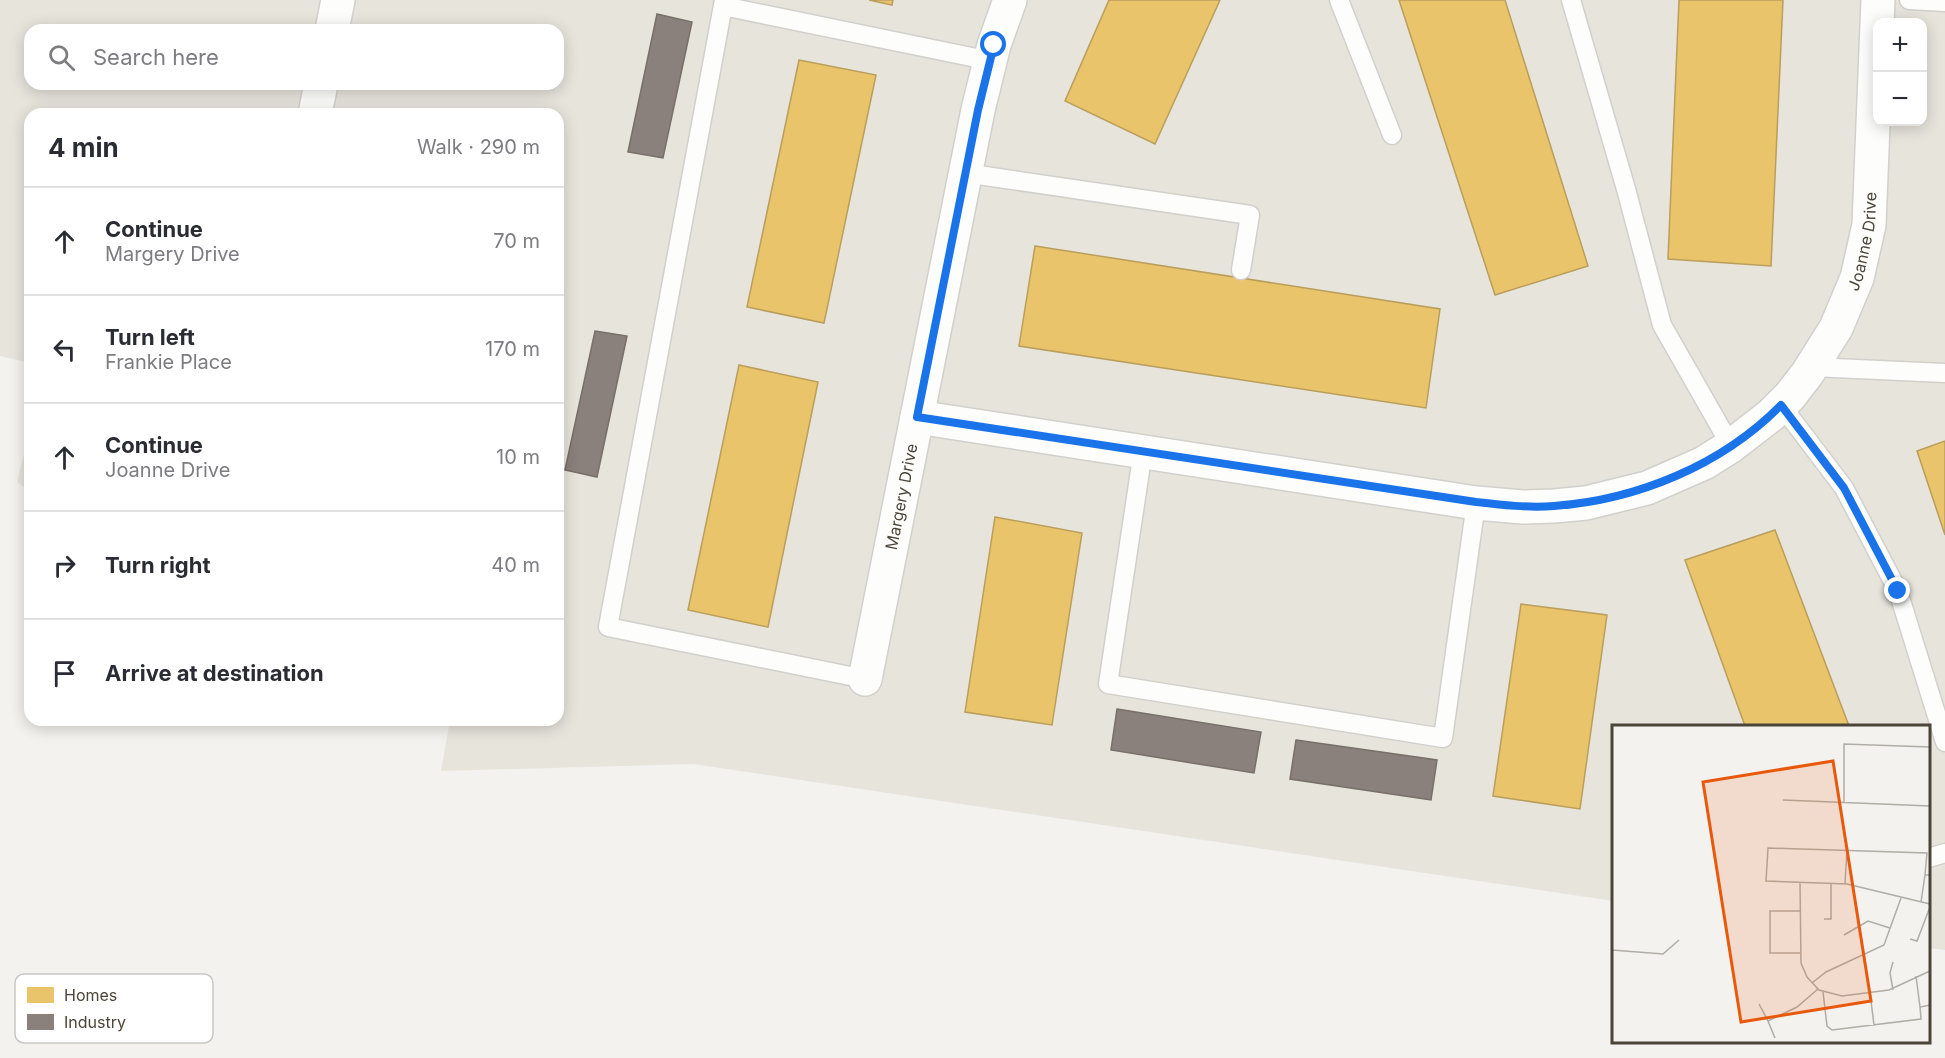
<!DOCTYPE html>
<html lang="en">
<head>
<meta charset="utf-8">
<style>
  body { margin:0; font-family:Inter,sans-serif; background:#f2f2f3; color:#2b2b33 }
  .controls { position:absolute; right:18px; top:18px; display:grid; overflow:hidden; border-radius:12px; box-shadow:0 3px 15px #0003 }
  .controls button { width:54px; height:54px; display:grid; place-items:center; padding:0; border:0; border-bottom:2px solid #e1e1e2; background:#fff; color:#2b2b33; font:30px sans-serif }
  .stop { position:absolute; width:18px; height:18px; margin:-14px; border:4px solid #1a73e8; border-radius:50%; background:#fff }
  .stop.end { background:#1a73e8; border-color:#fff; box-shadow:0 2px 6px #0008 }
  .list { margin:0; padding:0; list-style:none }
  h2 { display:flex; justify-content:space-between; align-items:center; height:78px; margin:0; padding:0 24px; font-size:26px }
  h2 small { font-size:20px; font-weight:400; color:#7c7c81 }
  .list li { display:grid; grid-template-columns:39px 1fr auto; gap:18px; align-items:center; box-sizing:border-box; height:108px; padding:0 24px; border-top:2px solid #e1e1e2 }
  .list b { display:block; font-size:22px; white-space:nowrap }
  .list p { margin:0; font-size:20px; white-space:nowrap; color:#7c7c81 }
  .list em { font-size:20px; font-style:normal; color:#7c7c81 }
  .icon { flex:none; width:33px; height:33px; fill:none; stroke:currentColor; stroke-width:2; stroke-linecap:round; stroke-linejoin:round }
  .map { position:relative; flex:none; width:1945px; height:1058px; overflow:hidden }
  .search { position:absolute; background:#fff; box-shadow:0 3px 15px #0003; left:24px; top:24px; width:540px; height:66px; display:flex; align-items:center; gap:15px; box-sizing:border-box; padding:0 21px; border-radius:18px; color:#7c7c81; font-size:22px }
  .panel { position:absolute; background:#fff; box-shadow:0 3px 15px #0003; left:24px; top:108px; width:540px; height:618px; border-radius:18px }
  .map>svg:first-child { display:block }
  .residential { fill:#e7e4dc; fill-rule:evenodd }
  .homes { fill:#e9c46a; stroke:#ba9e5b; stroke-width:1.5 }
  .industry { fill:#8a817c; stroke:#776f68; stroke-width:1.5 }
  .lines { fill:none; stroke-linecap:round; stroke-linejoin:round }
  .lane-casing { stroke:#d2d0cb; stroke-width:21 }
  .street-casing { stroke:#d2d0cb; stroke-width:36 }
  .lane { stroke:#fdfdfc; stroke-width:18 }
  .street { stroke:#fdfdfc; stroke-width:33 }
  .route { stroke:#1a73e8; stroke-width:8 }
  .labels { text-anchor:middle; stroke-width:6; stroke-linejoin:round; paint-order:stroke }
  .street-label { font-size:16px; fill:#4b4439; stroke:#fff }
  .inset-road { fill:none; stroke:#b0aca6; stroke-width:1.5 }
  .view { fill:#e8590c; fill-opacity:0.15; stroke:#e8590c; stroke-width:3 }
  .inset-edge { fill:none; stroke:#4b4439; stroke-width:3 }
  .key { fill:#fff; stroke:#c9c7c4; stroke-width:1.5 }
  .key-label { font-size:16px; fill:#4b4439 }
</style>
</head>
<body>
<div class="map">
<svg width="1945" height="1058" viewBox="0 0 1945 1058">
  <rect width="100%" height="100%" fill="#f4f2ee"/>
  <!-- residential -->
  <path class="residential" d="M 0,0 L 1945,0 L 1945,950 L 1929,948 L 1928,726 L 1614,726 L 1613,901 L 693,764 L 441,771 L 450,720 L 558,720 L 558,114 L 30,114 L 30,363 L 0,356 ZM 1878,22 L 1922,22 L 1922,122 L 1878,122 ZM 30,30 L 558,30 L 558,84 L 30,84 Z
    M 30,430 L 30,491 L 17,482 Z"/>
  <!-- homes -->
  <path class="homes" d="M 869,0 L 893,0 L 892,5 Z
    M 1109,0 L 1220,0 L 1155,144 L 1065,101 Z
    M 1399,0 L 1505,0 L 1588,266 L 1495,295 Z
    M 1679,0 L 1783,0 L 1771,266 L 1668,259 Z
    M 799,60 L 876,75 L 824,323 L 747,307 Z
    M 1035,246 L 1440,309 L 1426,408 L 1019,346 Z
    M 739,365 L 818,382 L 768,627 L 688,610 Z
    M 1945,441 L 1945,535 L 1917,451 Z
    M 995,517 L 1082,533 L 1052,725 L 965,712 Z
    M 1775,530 L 1849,726 L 1745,726 L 1685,560 Z
    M 1521,604 L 1607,615 L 1580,809 L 1493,796 Z"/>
  <!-- industry -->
  <path class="industry" d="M 657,14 L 692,22 L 663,158 L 628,152 Z
    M 595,331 L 627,336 L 597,477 L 565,470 Z
    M 1117,709 L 1261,732 L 1254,773 L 1111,750 Z
    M 1296,740 L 1437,760 L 1431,800 L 1290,779 Z"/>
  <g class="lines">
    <defs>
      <path id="lane" d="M 724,0 L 608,627 L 865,679
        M 1339,0 L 1392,135
        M 1571,0 L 1626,189 L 1662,325 L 1731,446
        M 1909,0 L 1945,2
        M 723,6 L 991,61
        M 965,173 L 1250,215 L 1241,270
        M 1812,367 L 1945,373
        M 1781,405 L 1844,488 L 1898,591 L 1945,742
        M 1143,451 L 1108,684 L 1443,738 L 1476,503
        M 1928,858 L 1945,853"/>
      <g id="street">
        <path d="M 332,30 L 338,0"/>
        <path d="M 315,114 L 321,84"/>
        <path id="s1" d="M 917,417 L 1476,503 L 1523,507 L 1554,506 L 1586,503 L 1647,488 L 1704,463 L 1731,446 L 1771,415 L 1790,396 L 1807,374 L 1836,328 L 1857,278 L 1869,225 L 1878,0"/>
        <path id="s2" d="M 865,679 L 978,110 L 994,45 L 1010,0"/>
      </g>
    </defs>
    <!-- lane casing -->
    <use href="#lane" class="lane-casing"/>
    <!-- street casing -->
    <use href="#street" class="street-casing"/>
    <!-- lane -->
    <use href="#lane" class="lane"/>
    <!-- street -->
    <use href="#street" class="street"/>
  </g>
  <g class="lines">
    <!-- route -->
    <path class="route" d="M 994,45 L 978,110 L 917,417 L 1476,502 C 1502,505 1528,508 1554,506 C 1637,500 1722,465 1781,405 L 1844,488 L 1898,591"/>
  </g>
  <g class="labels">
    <!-- street labels -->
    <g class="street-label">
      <text dy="6" stroke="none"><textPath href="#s1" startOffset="1084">Joanne Drive</textPath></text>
      <text dy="6" stroke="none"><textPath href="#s2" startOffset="186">Margery Drive</textPath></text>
    </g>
  </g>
  <!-- overview -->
  <g transform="translate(1612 725)">
    <rect width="318" height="318" fill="#f4f2ee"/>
    <path class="inset-road" d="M 171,75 L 318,81M 232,78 L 232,19 L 318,22M 318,150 L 313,150 L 315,128 L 156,123 L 154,156 L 235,159 L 318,179M 188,157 L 189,238 L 195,252 L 207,265 L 230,271 L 277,265 L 318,246M 233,159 L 235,125M 309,177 L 313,150M 188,186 L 158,186 L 158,228 L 188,228M 212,194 L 219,194 L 219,158M 232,210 L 256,196 L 278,203M 298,214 L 305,216 L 318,182M 0,225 L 51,229 L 67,215M 304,251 L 308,282M 200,258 L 214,247 L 272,220 L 289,173M 281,265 L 278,248 L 281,237M 211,267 L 215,301 L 220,305 L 309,294 L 308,282 L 318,280M 258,268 L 262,300M 147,279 L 156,296 L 185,282 L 206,264M 156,296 L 163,313"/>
    <path class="view" d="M 221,36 L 259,276 L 129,297 L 91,57 Z"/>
    <rect width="318" height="318" class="inset-edge"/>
  </g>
  <!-- legend -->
  <rect x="15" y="974" width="198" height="69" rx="9" class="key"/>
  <rect x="27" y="987" width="27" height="16" fill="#e9c46a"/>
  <rect x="27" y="1014" width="27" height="16" fill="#8a817c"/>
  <g class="key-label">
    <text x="64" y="1001">Homes</text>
    <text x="64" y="1028">Industry</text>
  </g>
</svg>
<div class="controls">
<button>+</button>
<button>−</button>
</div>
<div class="stop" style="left:994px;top:45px"></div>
<div class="stop end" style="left:1898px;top:591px"></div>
<div class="search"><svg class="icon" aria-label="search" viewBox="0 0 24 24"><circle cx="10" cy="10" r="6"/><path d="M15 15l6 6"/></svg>Search here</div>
<section class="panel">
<h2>4 min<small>Walk · 290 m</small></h2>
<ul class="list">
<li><svg class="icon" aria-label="ahead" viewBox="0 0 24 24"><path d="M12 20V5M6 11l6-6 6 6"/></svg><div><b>Continue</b><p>Margery Drive</p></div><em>70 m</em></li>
<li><svg class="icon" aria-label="left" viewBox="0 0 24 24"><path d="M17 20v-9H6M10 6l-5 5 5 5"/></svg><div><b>Turn left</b><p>Frankie Place</p></div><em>170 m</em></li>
<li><svg class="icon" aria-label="ahead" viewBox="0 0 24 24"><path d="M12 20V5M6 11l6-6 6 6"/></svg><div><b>Continue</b><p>Joanne Drive</p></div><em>10 m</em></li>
<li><svg class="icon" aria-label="right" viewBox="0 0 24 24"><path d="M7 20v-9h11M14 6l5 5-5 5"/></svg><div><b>Turn right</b></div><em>40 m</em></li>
<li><svg class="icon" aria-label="arrive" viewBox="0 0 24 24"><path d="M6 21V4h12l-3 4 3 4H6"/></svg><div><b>Arrive at destination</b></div></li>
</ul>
</section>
</div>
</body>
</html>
